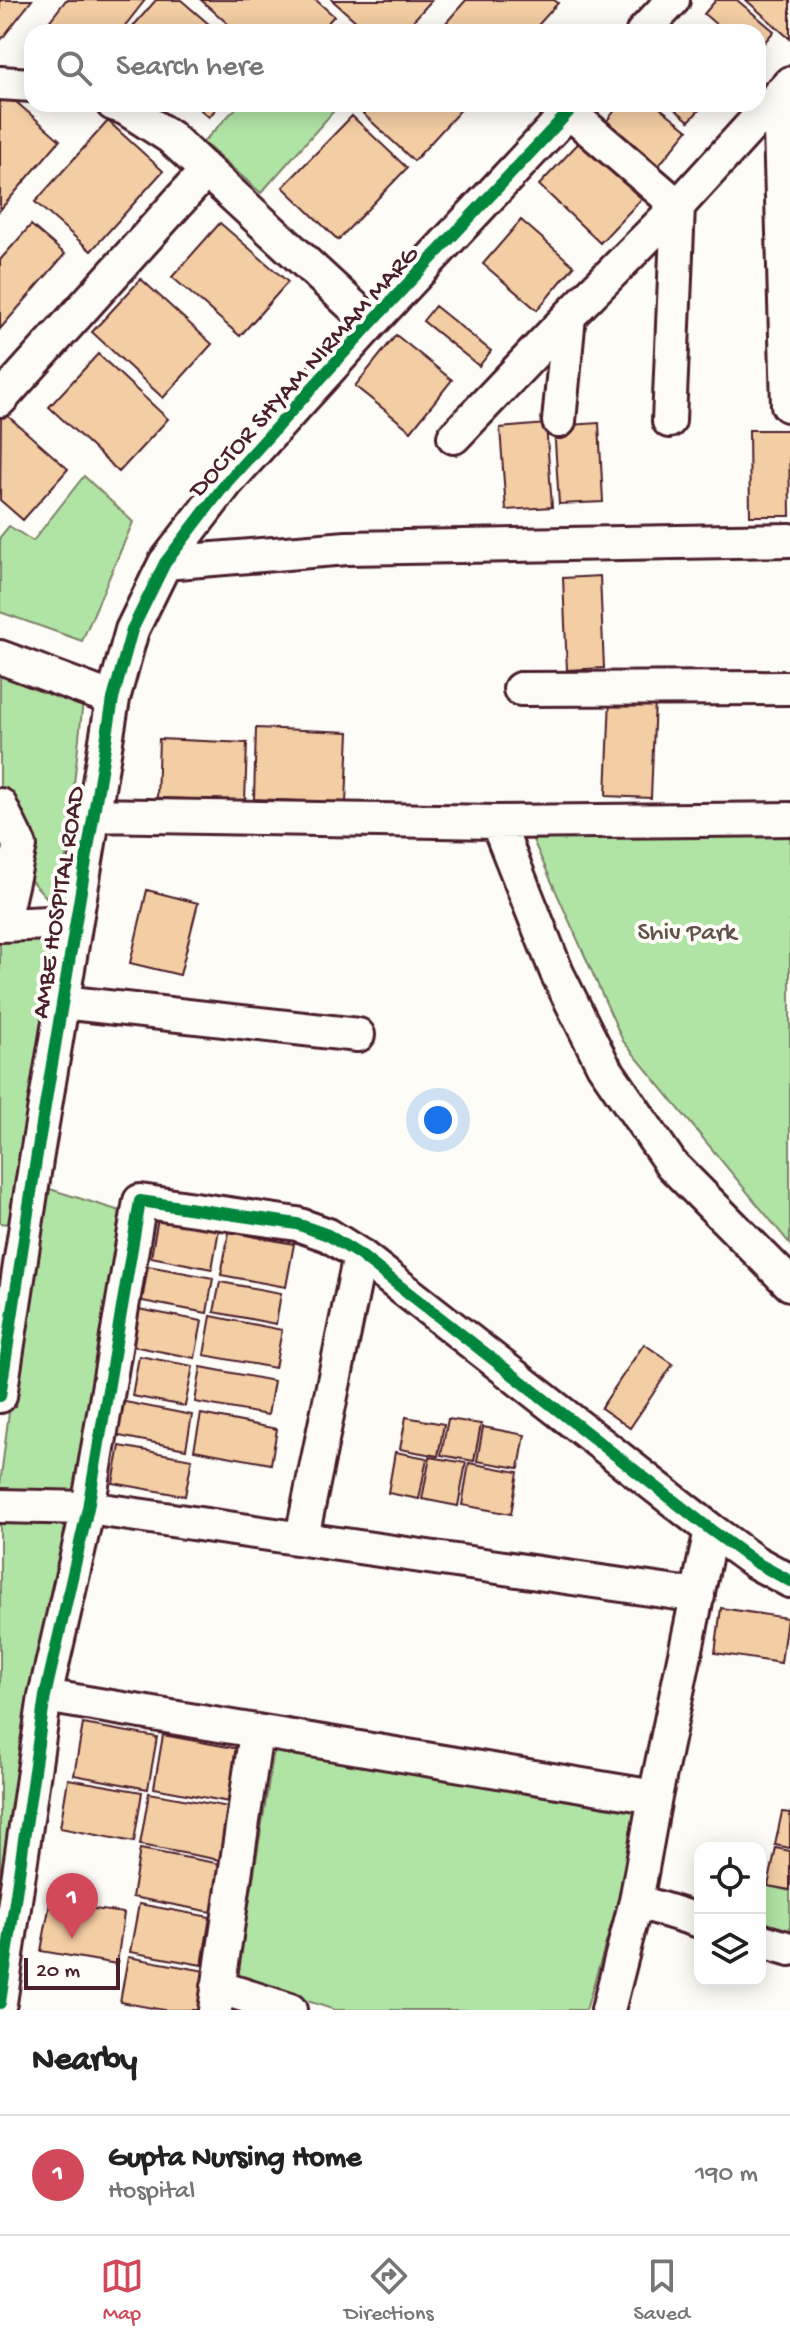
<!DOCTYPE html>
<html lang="en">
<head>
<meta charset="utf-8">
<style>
  body { margin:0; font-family:"Gochi Hand",sans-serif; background:#f6f6f6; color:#222 }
  .controls { position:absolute; right:24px; bottom:24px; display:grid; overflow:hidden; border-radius:16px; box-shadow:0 4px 20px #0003 }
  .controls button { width:72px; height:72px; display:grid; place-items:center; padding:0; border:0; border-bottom:2px solid #e0e0e0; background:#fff; color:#222; font:40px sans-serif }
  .scale { position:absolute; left:24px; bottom:20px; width:96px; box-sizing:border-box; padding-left:8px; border:4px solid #4a1f2b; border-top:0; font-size:22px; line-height:28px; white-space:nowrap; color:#4a1f2b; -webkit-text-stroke:6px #fdfcf7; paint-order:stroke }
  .you { position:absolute; left:438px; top:1120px; width:28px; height:28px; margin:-20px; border:6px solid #fff; border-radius:50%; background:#1a73e8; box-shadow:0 0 0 12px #1a73e833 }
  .badge { display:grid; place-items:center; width:52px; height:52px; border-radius:50%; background:#d1495b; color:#fff; font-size:26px; font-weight:700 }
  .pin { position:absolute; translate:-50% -66px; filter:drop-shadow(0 2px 4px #0008) }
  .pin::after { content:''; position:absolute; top:42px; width:28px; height:24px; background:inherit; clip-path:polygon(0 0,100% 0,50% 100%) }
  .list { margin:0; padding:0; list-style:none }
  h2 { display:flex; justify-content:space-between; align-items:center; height:104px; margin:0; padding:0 32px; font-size:34px }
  h2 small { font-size:26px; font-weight:400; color:#767676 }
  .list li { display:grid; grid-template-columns:52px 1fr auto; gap:24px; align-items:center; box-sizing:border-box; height:120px; padding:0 32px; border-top:2px solid #e0e0e0 }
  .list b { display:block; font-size:30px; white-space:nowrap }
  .list p { margin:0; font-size:26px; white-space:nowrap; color:#767676 }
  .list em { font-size:26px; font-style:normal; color:#767676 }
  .icon { flex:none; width:44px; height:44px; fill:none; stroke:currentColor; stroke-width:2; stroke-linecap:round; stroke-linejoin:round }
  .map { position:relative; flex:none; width:790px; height:2010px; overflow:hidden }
  .search { position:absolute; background:#fff; box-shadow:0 4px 20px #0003; left:24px; right:24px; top:24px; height:88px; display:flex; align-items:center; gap:20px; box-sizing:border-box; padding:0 28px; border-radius:24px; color:#767676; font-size:30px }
  .sheet { height:224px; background:#fff }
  nav { display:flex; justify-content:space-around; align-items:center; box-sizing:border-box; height:112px; border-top:2px solid #e0e0e0; background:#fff; font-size:22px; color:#767676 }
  nav a { display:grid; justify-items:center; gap:4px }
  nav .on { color:#d1495b }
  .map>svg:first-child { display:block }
  .green { fill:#b0e4a5; stroke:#7d8268; stroke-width:2 }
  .building { fill:#f3cda3; stroke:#4a1f2b; stroke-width:2 }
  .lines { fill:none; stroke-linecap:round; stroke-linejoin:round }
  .minor-casing { stroke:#4a1f2b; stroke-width:38 }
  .minor { stroke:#fdfcf7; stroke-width:32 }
  .cycleway-casing { stroke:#fdfcf7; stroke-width:17 }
  .cycleway { stroke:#00873e; stroke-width:12 }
  .labels { text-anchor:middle; stroke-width:8; stroke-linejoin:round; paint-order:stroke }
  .street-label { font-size:26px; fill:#4a1f2b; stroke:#fdfcf7 }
  .park-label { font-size:26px; fill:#64504a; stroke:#fdfcf7 }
</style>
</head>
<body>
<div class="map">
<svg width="790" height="2010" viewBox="0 0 790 2010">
  <rect width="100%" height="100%" fill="#fdfcf7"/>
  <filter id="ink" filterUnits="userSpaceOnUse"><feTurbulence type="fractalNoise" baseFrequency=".0125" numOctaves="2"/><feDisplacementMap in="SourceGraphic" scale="16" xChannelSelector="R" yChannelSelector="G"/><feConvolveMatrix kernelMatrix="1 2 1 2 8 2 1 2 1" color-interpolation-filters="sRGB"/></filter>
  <g filter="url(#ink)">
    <!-- green -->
    <path class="green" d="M 240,104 L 340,104 L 261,193 L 203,142 Z
      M 84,476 L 133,522 L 82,641 L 0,612 L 0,537 L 9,526 L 33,541 Z
      M 0,668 L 83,701 L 60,912 L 0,847 Z
      M 524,820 L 790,831 L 790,1244 L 623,1041 Z
      M 63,932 L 15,1225 L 0,1223 L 0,934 Z
      M 37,1185 L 120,1211 L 0,2010 L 0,1485 Z
      M 275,1744 L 647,1804 L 586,2010 L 335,2010 L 237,1978 Z
      M 760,1884 L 790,1891 L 790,1939 L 760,1930 Z"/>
    <!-- building -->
    <path class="building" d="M 0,0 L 32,0 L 0,41 Z
      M 66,0 L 145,0 L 120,32 L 41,32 Z
      M 156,0 L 181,0 L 218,32 L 128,32 Z
      M 201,0 L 316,0 L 334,16 L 319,32 L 237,32 Z
      M 332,0 L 432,0 L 403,32 L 368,32 Z
      M 466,0 L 554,0 L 558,3 L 532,32 L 438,32 Z
      M 716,0 L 737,0 L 774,31 L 758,50 L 758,32 L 725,32 L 704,14 Z
      M 746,0 L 790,0 L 790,39 Z
      M 7,94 L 60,140 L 0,210 L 0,102 Z
      M 194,104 L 220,104 L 209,117 Z
      M 362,104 L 466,104 L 414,161 L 358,109 Z
      M 620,104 L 655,104 L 688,130 L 655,170 L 602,127 Z
      M 669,104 L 701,104 L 703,106 L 689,121 Z
      M 352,116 L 407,168 L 338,240 L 283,187 Z
      M 108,121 L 163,171 L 91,251 L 35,202 Z
      M 588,133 L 649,191 L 600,243 L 539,185 Z
      M 521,220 L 574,266 L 537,310 L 483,264 Z
      M 220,223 L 288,282 L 240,336 L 172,277 Z
      M 31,225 L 65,254 L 0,329 L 0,260 Z
      M 141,279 L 212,344 L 163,398 L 92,332 Z
      M 435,306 L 491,351 L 479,366 L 423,321 Z
      M 396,335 L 452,380 L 411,431 L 355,386 Z
      M 98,354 L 168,419 L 119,472 L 49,407 Z
      M 1,410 L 68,469 L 23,520 L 0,500 Z
      M 599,423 L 603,502 L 559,504 L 554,426 Z
      M 546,424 L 552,507 L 506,510 L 500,428 Z
      M 749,430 L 789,430 L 790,516 L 750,516 Z
      M 600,576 L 604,668 L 567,670 L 563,578 Z
      M 610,697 L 655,699 L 651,798 L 606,796 Z
      M 256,728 L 349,732 L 346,803 L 254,799 Z
      M 159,739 L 247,743 L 245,801 L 157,798 Z
      M 147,890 L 198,903 L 180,975 L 130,963 Z
      M 158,1218 L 219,1229 L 212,1269 L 151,1257 Z
      M 229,1232 L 294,1244 L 286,1287 L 221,1275 Z
      M 148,1266 L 213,1278 L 207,1313 L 142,1301 Z
      M 220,1282 L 281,1293 L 276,1324 L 214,1312 Z
      M 138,1309 L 202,1321 L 195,1358 L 132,1346 Z
      M 211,1316 L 282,1330 L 275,1368 L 204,1355 Z
      M 644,1344 L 673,1364 L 630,1428 L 601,1408 Z
      M 139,1356 L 193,1366 L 185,1406 L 132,1396 Z
      M 201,1367 L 274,1381 L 268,1415 L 195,1402 Z
      M 120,1401 L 192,1415 L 186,1449 L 114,1435 Z
      M 201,1414 L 277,1429 L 271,1464 L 194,1450 Z
      M 406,1417 L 444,1424 L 438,1456 L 400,1449 Z
      M 448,1419 L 481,1424 L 474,1461 L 441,1455 Z
      M 483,1427 L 525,1435 L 519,1468 L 477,1461 Z
      M 120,1446 L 192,1459 L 185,1496 L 113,1483 Z
      M 395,1452 L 427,1458 L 419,1499 L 388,1493 Z
      M 430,1457 L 466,1463 L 458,1506 L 422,1499 Z
      M 469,1463 L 518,1472 L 511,1514 L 462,1505 Z
      M 721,1608 L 787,1618 L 781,1663 L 715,1653 Z
      M 83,1724 L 157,1737 L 148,1789 L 74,1775 Z
      M 163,1735 L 239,1749 L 229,1802 L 154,1788 Z
      M 68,1779 L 142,1792 L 134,1842 L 60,1828 Z
      M 149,1793 L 229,1807 L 220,1860 L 140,1845 Z
      M 782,1812 L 790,1813 L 790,1848 L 775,1845 Z
      M 776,1848 L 790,1851 L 790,1890 L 768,1886 Z
      M 140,1849 L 221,1864 L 212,1912 L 132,1897 Z
      M 50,1903 L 124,1913 L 117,1964 L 41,1951 Z
      M 139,1904 L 210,1917 L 202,1965 L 130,1952 Z
      M 128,1957 L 205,1971 L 198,2010 L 163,2010 L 120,2002 Z"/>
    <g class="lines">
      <defs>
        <path id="minor" d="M 643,32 L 673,0
          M 0,83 L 32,85
          M 779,94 L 788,405
          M 113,104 L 125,108 L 170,137 L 371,323
          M 569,112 L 678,206 L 669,421
          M 0,400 L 206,171
          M 559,421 L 569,316
          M 454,437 L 569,316 L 678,206 L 790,83
          M 165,563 L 347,548 L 790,540
          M 0,657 L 113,699
          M 520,689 L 790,688
          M 0,805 L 20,846 L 2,925
          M 93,815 L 497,822 L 790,819
          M 497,822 L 557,973 L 603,1065 L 671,1164 L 790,1284
          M 0,925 L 75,922
          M 62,1002 L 358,1035
          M 0,1396 L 36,1160 L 113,699 L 132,630 L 165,563 L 227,482 L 371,323 L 576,104
          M 0,1506 L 88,1508 L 698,1596
          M 302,1537 L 360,1255
          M 45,1696 L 655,1797
          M 636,1901 L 700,1921
          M 760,1940 L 790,1949
          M 218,1987 L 290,2010
          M 0,2003 L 45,1696 L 88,1508 L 140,1201 L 297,1224 L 328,1235 L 360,1255 L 711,1530 L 755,1562 L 790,1581
          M 215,2010 L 256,1733
          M 608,2010 L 636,1901 L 655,1797 L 711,1530"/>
      </defs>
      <!-- minor casing -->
      <use href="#minor" class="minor-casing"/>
      <!-- minor -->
      <use href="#minor" class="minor"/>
      <defs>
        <path id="cycleway" d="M 0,1396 L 36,1160 L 113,699 L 132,630 L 165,563 L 227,482 L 371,323 L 576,104
          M 0,2003 L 45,1696 L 88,1508 L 140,1201 L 297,1224 L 328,1235 L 360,1255 L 711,1530 L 755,1562 L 790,1581"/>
      </defs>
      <!-- cycleway casing -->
      <use href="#cycleway" class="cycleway-casing"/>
      <!-- cycleway -->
      <use href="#cycleway" class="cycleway"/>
    </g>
  </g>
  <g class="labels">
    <!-- street labels -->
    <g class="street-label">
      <text transform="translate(302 370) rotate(-48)" y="9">DOCTOR SHYAM NIRMAM MARG</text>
      <text transform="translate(56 902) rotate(-81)" y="9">AMBE HOSPITAL ROAD</text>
    </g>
    <!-- park labels -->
    <g class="park-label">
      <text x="687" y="939">Shiv Park</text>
    </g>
  </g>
</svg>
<div class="controls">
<button><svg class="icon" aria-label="locate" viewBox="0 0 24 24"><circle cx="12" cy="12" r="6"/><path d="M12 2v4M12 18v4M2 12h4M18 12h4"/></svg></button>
<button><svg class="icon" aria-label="layers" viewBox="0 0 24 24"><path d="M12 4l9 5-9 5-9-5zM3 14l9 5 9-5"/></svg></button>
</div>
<div class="scale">20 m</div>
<div class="you"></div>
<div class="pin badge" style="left:72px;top:1939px">1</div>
<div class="search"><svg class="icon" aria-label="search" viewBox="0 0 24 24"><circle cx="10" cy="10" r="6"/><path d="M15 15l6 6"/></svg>Search here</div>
</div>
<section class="sheet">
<h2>Nearby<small></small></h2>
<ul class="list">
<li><span class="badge">1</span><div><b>Gupta Nursing Home</b><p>Hospital</p></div><em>190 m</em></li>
</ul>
</section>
<nav>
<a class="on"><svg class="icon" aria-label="map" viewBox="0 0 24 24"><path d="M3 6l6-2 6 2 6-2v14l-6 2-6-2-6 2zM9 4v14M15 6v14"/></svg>Map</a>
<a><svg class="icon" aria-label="directions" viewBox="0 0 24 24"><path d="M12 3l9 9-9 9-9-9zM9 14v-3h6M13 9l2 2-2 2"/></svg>Directions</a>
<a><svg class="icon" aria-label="saved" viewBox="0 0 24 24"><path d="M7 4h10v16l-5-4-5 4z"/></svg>Saved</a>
</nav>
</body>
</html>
